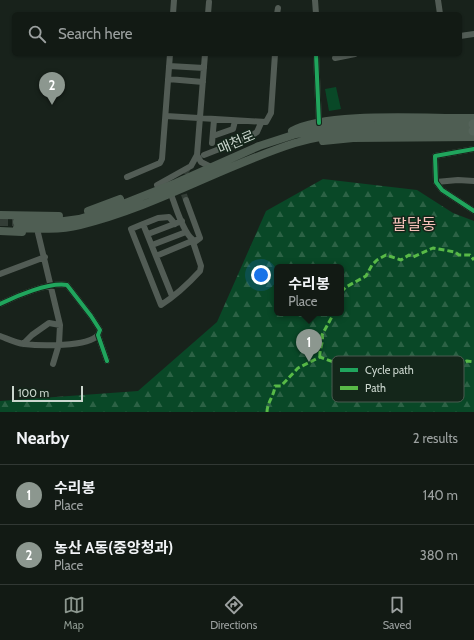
<!DOCTYPE html>
<html lang="en">
<head>
<meta charset="utf-8">
<style>
  body { margin:0; font-family:Cabin,"Noto Sans KR",sans-serif; background:#1b231d; color:#f1f3f6 }
  .scale { position:absolute; left:12px; bottom:10px; width:71px; box-sizing:border-box; padding-left:4px; border:2px solid #cbd6ce; border-top:0; font-size:11px; line-height:14px; white-space:nowrap; color:#cbd6ce; -webkit-text-stroke:3px #14261a; paint-order:stroke }
  .you { position:absolute; left:261px; top:275px; width:14px; height:14px; margin:-10px; border:3px solid #fff; border-radius:50%; background:#1a73e8; box-shadow:0 0 0 6px #1a73e833 }
  .badge { display:grid; place-items:center; width:26px; height:26px; border-radius:50%; background:#8c978f; color:#fff; font-size:13px; font-weight:700 }
  .pin { position:absolute; translate:-50% -33px; filter:drop-shadow(0 1px 2px #0008) }
  .pin::after { content:''; position:absolute; top:21px; width:14px; height:12px; background:inherit; clip-path:polygon(0 0,100% 0,50% 100%) }
  .popup { position:absolute; left:274px; top:264px; width:70px; height:52px; box-sizing:border-box; display:grid; place-content:center; border-radius:6px; background:#121a14; filter:drop-shadow(0 1px 3px #0005); font-size:13px; white-space:nowrap; color:#9ca1a0 }
  .popup b { font-size:15px; color:#f1f3f6 }
  .popup::after { content:''; position:absolute; left:50%; top:100%; margin-left:-8px; border:8px solid transparent; border-top-color:#121a14 }
  .list { margin:0; padding:0; list-style:none }
  h2 { display:flex; justify-content:space-between; align-items:center; height:52px; margin:0; padding:0 16px; font-size:17px }
  h2 small { font-size:13px; font-weight:400; color:#9ca1a0 }
  .list li { display:grid; grid-template-columns:26px 1fr auto; gap:12px; align-items:center; box-sizing:border-box; height:60px; padding:0 16px; border-top:1px solid #313834 }
  .list b { display:block; font-size:15px; white-space:nowrap }
  .list p { margin:0; font-size:13px; white-space:nowrap; color:#9ca1a0 }
  .list em { font-size:13px; font-style:normal; color:#9ca1a0 }
  .icon { flex:none; width:22px; height:22px; fill:none; stroke:currentColor; stroke-width:2; stroke-linecap:round; stroke-linejoin:round }
  .map { position:relative; flex:none; width:474px; height:412px; overflow:hidden }
  .search { position:absolute; background:#121a14; box-shadow:0 1px 3px #0004; left:12px; right:12px; top:12px; height:44px; display:flex; align-items:center; gap:10px; box-sizing:border-box; padding:0 14px; border-radius:6px; color:#9ca1a0; font-size:15px }
  .sheet { height:172px; background:#121a14 }
  nav { display:flex; justify-content:space-around; align-items:center; box-sizing:border-box; height:56px; border-top:1px solid #313834; background:#121a14; font-size:11px; color:#9ca1a0 }
  nav a { display:grid; justify-items:center; gap:2px }
  nav .on { color:#8c978f }
  .map>svg:first-child { display:block }
  .forest { fill:url(#forest-firs); fill-rule:evenodd }
  .pitch { fill:#094827 }
  .lines { fill:none; stroke-linecap:round; stroke-linejoin:round }
  .minor-tunnel { stroke:#333d36; stroke-width:6; stroke-dasharray:6 3; stroke-linecap:butt }
  .major-tunnel { stroke:#333d36; stroke-width:8; stroke-dasharray:8 4; stroke-linecap:butt }
  .minor { stroke:#525c55; stroke-width:6 }
  .major { stroke:#4f5e53; stroke-width:8 }
  .highway { stroke:#55635a; stroke-width:9 }
  .quiet { stroke:#58b947; stroke-width:3; stroke-dasharray:6 3; stroke-linecap:butt }
  .cycleway-casing { stroke:#14261a; stroke-width:6 }
  .cycleway { stroke:#20a55d; stroke-width:4 }
  .labels { text-anchor:middle; stroke-width:3; stroke-linejoin:round; paint-order:stroke }
  .street-label { font-size:14px; fill:#cbd6ce; stroke:#14261a }
  .quarter-label { font-size:16px; fill:#f6c3ba; stroke:#14261a }
  .key { fill:#14261a; stroke:#4b5b50; stroke-width:1 }
  .key-label { font-size:11px; fill:#cbd6ce }
</style>
</head>
<body>
<div class="map">
<svg width="474" height="412" viewBox="0 0 474 412">
  <defs>
    <pattern id="forest-firs" width="22" height="20" patternUnits="userSpaceOnUse"><rect width="22" height="20" fill="#094827"/><path d="M5 1l3.5 6h-7zM16 11l3.5 6h-7z" fill="#2c6245"/></pattern>
  </defs>
  <rect width="100%" height="100%" fill="#18221b"/>
  <!-- forest -->
  <path class="forest" d="M 323,179 L 417,190 L 453,213 L 474,221 L 474,412 L 0,412 L 0,401 L 138,391 L 217,322 L 266,211 ZM 277,267 L 341,267 L 341,313 L 277,313 Z"/>
  <!-- pitch -->
  <path class="pitch" d="M 336,87 L 341,109 L 329,111 L 325,89 Z"/>
  <g class="lines">
    <!-- minor-tunnel -->
    <path class="minor-tunnel" d="M 186,200 C 181,188 181,178 188,168"/>
    <!-- major-tunnel -->
    <path class="major-tunnel" d="M 0,222 L 17,222"/>
    <!-- minor -->
    <path class="minor" d="M 315,0 L 316,14
      M 438,0 L 440,14
      M 173,14 L 174,0
      M 208,14 L 209,2
      M 277,14 L 278,8
      M 460,36 L 474,34
      M 316,54 L 319,123
      M 335,58 L 355,54
      M 169,66 L 204,68
      M 168,79 L 203,82
      M 166,116 L 266,122 L 271,113 L 275,54
      M 213,136 L 233,129 L 235,121
      M 212,143 L 214,120
      M 474,149 L 435,156 L 436,182 L 442,190 L 474,211
      M 197,155 L 201,162 L 211,167
      M 204,155 L 250,137 L 257,132 L 261,123
      M 127,177 L 160,163 L 162,159 L 170,54
      M 436,182 L 458,180 L 474,181
      M 157,185 L 191,166 L 197,155 L 205,54
      M 172,197 C 176,207 185,239 196,241 L 200,238 L 186,200
      M 143,224 L 158,218 L 169,217 L 175,224
      M 38,233 L 60,325 L 59,344 L 53,364
      M 148,234 L 182,221
      M 152,245 L 186,232
      M 156,256 L 192,241
      M 0,274 L 45,257
      M 172,296 L 143,224 L 131,229 L 161,305 C 175,296 189,283 200,271 L 201,266 L 192,239
      M 0,304 C 16,296 49,282 67,285 L 91,316 L 100,330 L 98,335 L 107,361
      M 0,336 C 8,339 16,343 24,344 C 40,346 88,347 98,335
      M 23,344 L 32,335 L 49,323 L 60,325"/>
    <!-- major -->
    <path class="major" d="M 292,131 C 328,111 430,119 474,118
      M 323,141 L 353,138 L 474,137
      M 88,211 L 120,199
      M 0,215 L 59,216
      M 17,222 L 57,222 L 79,219 L 103,212 L 176,183 L 259,146 L 296,134 L 345,126 L 473,124
      M 17,228 C 38,229 60,230 80,225 C 155,207 222,166 295,143 C 349,126 417,132 473,131
      M 0,231 L 22,232"/>
    <!-- highway -->
    <path class="highway" d="M 473,124 L 474,124
      M 473,131 L 474,131"/>
    <!-- quiet -->
    <path class="quiet" d="M 341,292 L 346,287 L 366,276 L 372,265 L 377,260 L 386,255 L 401,260 L 409,255 L 413,257 L 433,248 L 455,252 L 459,255 L 470,255 L 474,260
      M 320,357 C 319,349 324,342 322,335 L 334,313
      M 267,412 C 267,403 274,396 275,386 L 281,386 L 298,368 L 320,357 L 349,368 L 375,371 L 386,369 L 391,371 L 399,370 L 416,364 L 425,367 L 437,363 L 456,365 L 467,361 L 474,362"/>
    <defs>
      <path id="cycleway" d="M 316,54 L 319,123
        M 474,149 L 435,156 L 436,182 L 442,190 L 474,211
        M 0,304 C 16,296 49,282 67,285 L 91,316 L 100,330 L 98,335 L 107,361"/>
    </defs>
    <!-- cycleway casing -->
    <use href="#cycleway" class="cycleway-casing"/>
    <!-- cycleway -->
    <use href="#cycleway" class="cycleway"/>
  </g>
  <g class="labels">
    <!-- street labels -->
    <g class="street-label">
      <text transform="translate(236 142) rotate(-23)" y="5">매천로</text>
    </g>
    <!-- quarter labels -->
    <g class="quarter-label">
      <text x="414" y="230">팔달동</text>
    </g>
  </g>
  <!-- legend -->
  <rect x="332" y="356" width="132" height="46" rx="6" class="key"/>
  <rect x="340" y="368" width="18" height="4" fill="#20a55d"/>
  <rect x="340" y="386" width="18" height="4" fill="#58b947"/>
  <g class="key-label">
    <text x="365" y="374">Cycle path</text>
    <text x="365" y="392">Path</text>
  </g>
</svg>
<div class="scale">100 m</div>
<div class="you"></div>
<div class="pin badge" style="left:309px;top:362px">1</div>
<div class="popup"><b>수리봉</b>Place</div>
<div class="pin badge" style="left:52px;top:105px">2</div>
<div class="search"><svg class="icon" aria-label="search" viewBox="0 0 24 24"><circle cx="10" cy="10" r="6"/><path d="M15 15l6 6"/></svg>Search here</div>
</div>
<section class="sheet">
<h2>Nearby<small>2 results</small></h2>
<ul class="list">
<li><span class="badge">1</span><div><b>수리봉</b><p>Place</p></div><em>140 m</em></li>
<li><span class="badge">2</span><div><b>농산 A동(중앙청과)</b><p>Place</p></div><em>380 m</em></li>
</ul>
</section>
<nav>
<a class="on"><svg class="icon" aria-label="map" viewBox="0 0 24 24"><path d="M3 6l6-2 6 2 6-2v14l-6 2-6-2-6 2zM9 4v14M15 6v14"/></svg>Map</a>
<a><svg class="icon" aria-label="directions" viewBox="0 0 24 24"><path d="M12 3l9 9-9 9-9-9zM9 14v-3h6M13 9l2 2-2 2"/></svg>Directions</a>
<a><svg class="icon" aria-label="saved" viewBox="0 0 24 24"><path d="M7 4h10v16l-5-4-5 4z"/></svg>Saved</a>
</nav>
</body>
</html>
